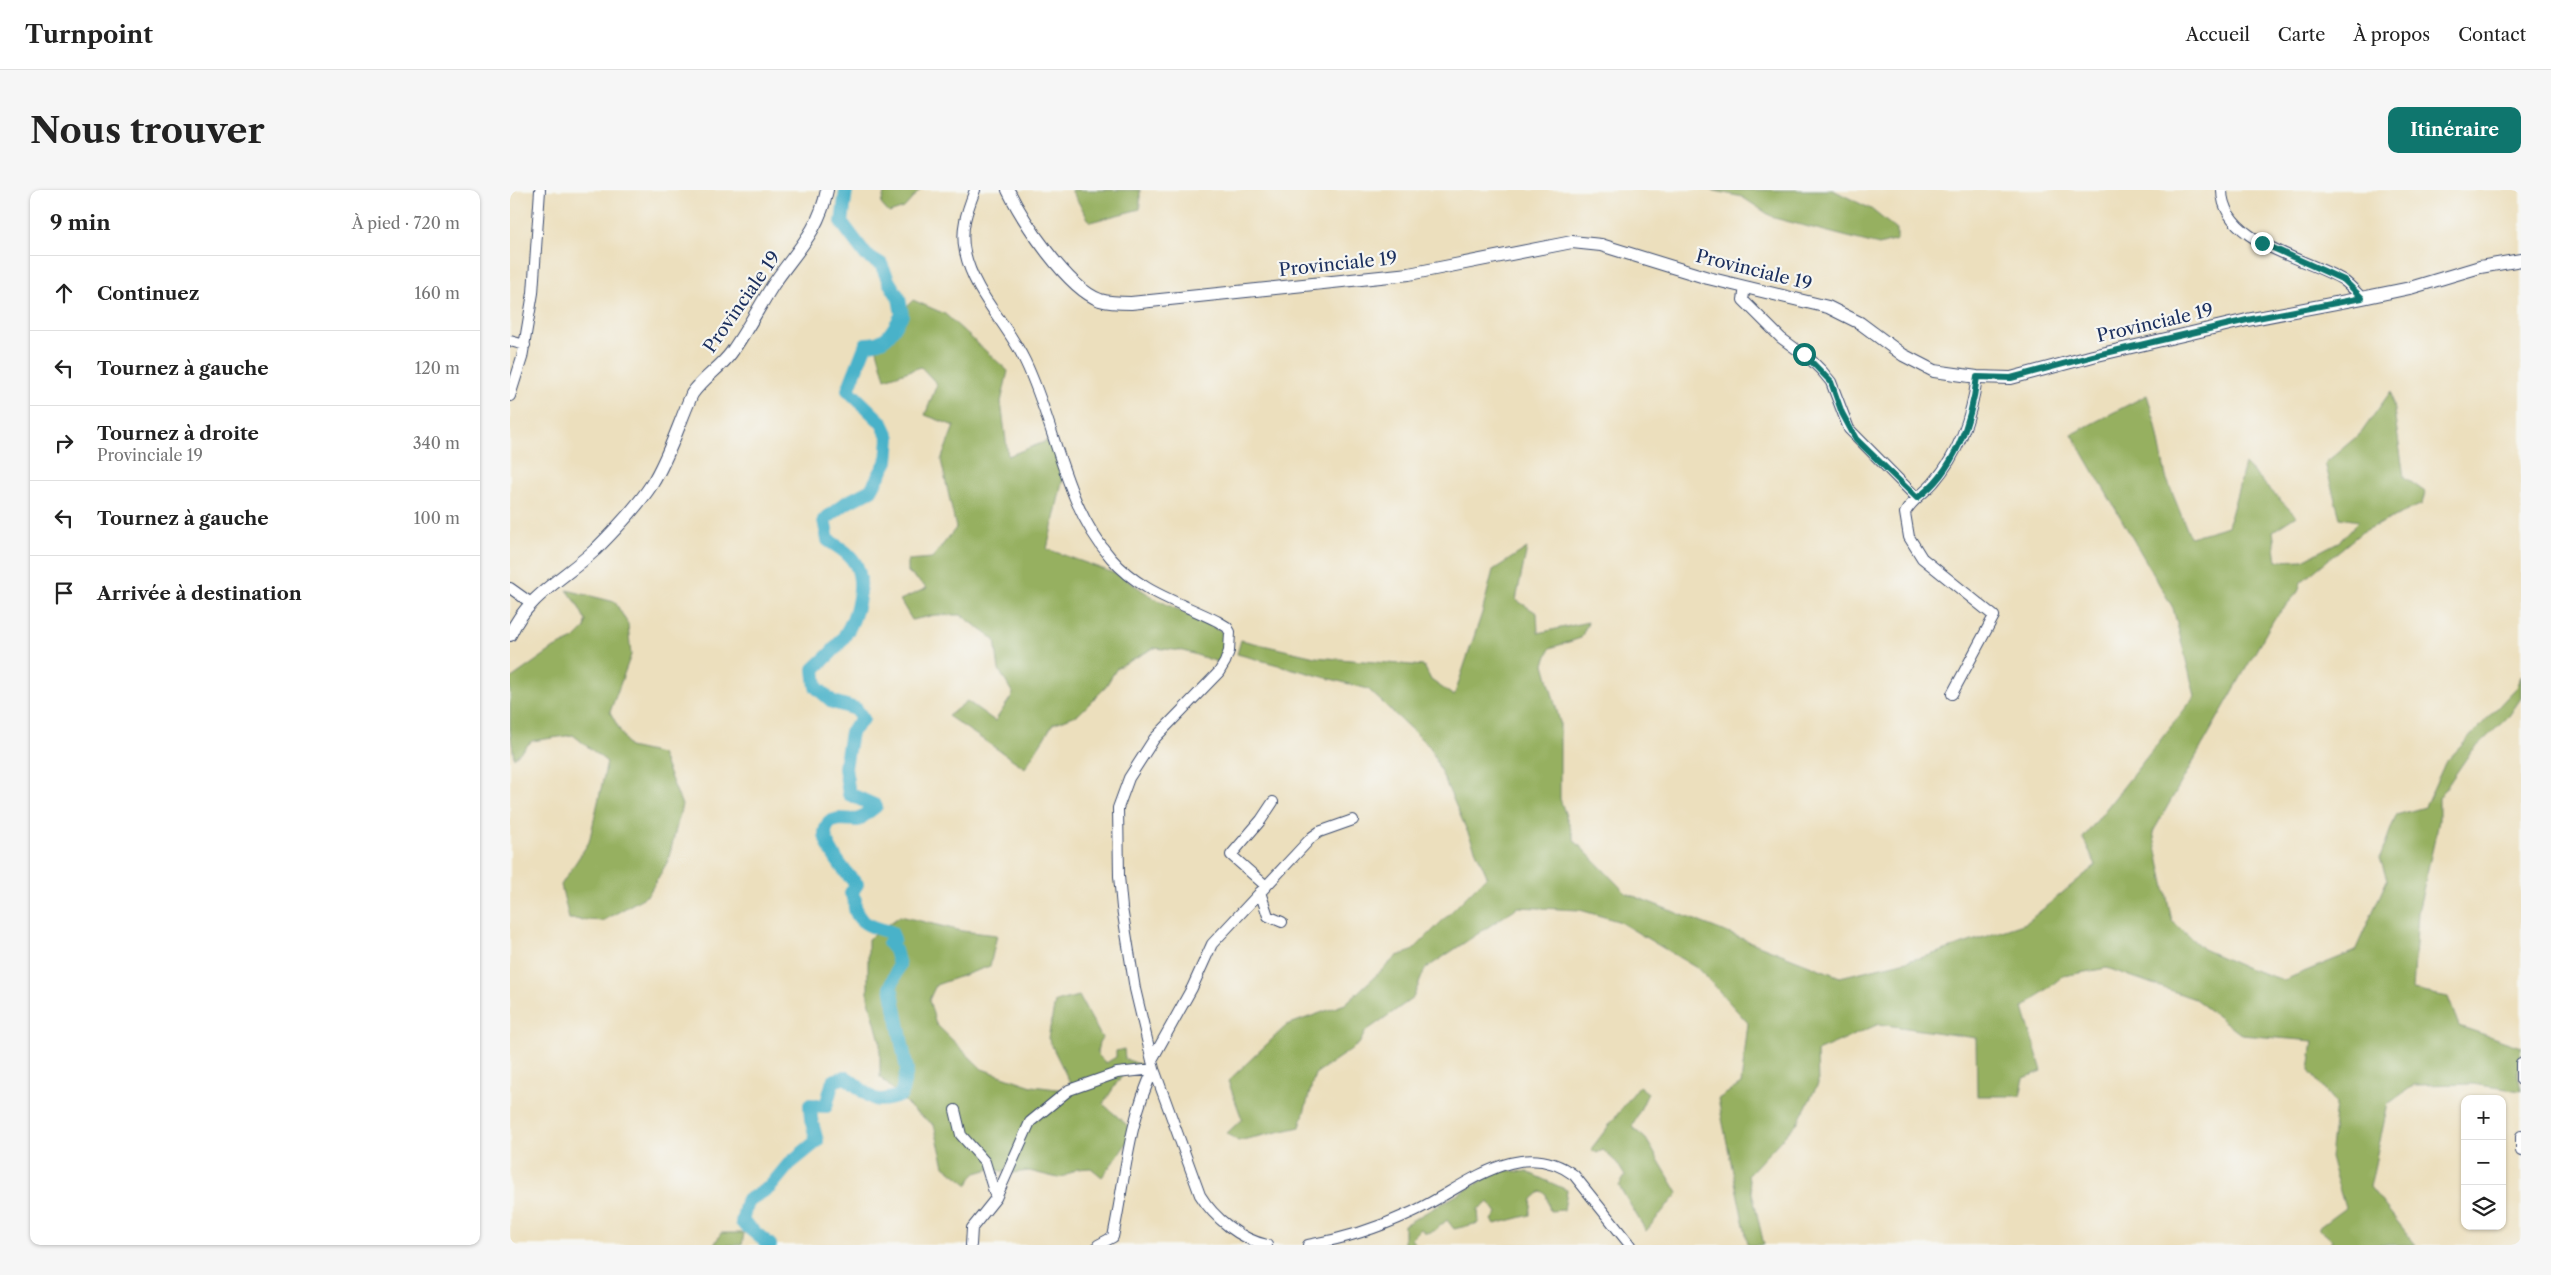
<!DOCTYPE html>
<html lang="fr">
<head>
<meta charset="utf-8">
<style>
  body { margin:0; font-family:"Libre Caslon Text",serif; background:#f6f6f6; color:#222 }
  .controls { position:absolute; right:15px; bottom:15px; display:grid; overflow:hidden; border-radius:10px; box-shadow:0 1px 4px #0004 }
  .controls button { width:45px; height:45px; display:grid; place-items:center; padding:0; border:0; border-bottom:1px solid #e0e0e0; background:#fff; color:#222; font:25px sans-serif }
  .stop { position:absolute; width:15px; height:15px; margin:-11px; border:4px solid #0f766e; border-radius:50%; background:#fff }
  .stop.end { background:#0f766e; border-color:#fff; box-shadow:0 1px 5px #0008 }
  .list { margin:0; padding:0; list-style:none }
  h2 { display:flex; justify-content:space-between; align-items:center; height:65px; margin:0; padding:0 20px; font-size:21px }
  h2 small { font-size:16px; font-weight:400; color:#767676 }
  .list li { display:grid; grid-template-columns:32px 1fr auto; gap:15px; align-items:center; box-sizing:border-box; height:75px; padding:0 20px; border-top:1px solid #e0e0e0 }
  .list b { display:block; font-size:19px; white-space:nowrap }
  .list p { margin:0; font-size:16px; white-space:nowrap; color:#767676 }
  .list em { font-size:16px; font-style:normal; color:#767676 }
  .icon { flex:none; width:28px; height:28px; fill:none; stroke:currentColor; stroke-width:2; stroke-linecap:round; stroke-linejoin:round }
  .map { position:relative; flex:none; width:2011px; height:1055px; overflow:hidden; border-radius:10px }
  header { display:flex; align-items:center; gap:30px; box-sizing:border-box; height:70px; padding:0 25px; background:#fff; border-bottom:1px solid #e0e0e0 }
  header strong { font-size:24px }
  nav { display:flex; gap:28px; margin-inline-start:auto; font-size:18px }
  .intro { display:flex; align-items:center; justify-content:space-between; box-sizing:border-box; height:120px; padding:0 30px }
  h1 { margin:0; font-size:35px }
  .button { padding:12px 22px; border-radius:10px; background:#0f766e; color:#fff; font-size:18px; font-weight:700 }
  main { display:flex; gap:30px; padding:0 30px }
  aside { flex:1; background:#fff; border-radius:10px; box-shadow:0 1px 4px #0004 }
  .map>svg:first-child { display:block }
  .forest { fill:#96b060; stroke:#58705f }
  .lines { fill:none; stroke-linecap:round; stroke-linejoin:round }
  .river { stroke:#4ab2c9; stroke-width:14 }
  .minor-casing { stroke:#3a496c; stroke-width:12 }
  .major-casing { stroke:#3a496c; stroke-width:14 }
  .minor { stroke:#fff; stroke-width:10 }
  .major { stroke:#fff; stroke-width:12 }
  .route { stroke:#0f766e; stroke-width:6 }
  .labels { text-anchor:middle; stroke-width:4.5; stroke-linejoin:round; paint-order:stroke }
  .street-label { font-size:18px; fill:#1b2f5e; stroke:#f6f6f2 }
</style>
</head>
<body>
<header>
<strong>Turnpoint</strong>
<nav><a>Accueil</a><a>Carte</a><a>À propos</a><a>Contact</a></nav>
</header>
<div class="intro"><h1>Nous trouver</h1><a class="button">Itinéraire</a></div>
<main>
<aside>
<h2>9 min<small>À pied · 720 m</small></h2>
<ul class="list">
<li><svg class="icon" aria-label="ahead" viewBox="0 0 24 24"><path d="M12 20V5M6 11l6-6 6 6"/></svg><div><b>Continuez</b></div><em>160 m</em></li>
<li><svg class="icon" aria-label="left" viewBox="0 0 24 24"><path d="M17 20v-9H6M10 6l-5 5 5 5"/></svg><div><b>Tournez à gauche</b></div><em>120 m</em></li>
<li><svg class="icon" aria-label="right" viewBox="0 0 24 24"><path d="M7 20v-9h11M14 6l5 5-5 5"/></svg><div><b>Tournez à droite</b><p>Provinciale 19</p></div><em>340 m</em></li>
<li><svg class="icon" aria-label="left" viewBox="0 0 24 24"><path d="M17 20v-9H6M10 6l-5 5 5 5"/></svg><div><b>Tournez à gauche</b></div><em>100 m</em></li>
<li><svg class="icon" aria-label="arrive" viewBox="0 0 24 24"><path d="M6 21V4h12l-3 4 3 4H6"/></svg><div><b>Arrivée à destination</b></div></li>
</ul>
</aside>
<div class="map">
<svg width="2011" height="1055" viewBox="0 0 2011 1055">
  <rect width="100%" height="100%" fill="#f6f6f2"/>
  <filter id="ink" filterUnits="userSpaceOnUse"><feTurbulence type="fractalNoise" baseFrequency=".02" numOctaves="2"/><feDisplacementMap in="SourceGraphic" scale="10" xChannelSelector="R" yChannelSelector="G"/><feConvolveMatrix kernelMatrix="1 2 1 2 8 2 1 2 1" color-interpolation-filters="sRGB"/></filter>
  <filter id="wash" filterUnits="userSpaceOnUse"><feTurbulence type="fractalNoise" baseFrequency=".0096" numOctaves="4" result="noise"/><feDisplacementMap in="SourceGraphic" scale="20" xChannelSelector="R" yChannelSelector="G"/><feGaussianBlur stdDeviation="1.12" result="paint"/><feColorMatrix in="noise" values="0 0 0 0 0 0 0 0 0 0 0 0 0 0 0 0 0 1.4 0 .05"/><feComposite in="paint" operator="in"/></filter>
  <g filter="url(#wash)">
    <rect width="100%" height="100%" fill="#ecdfbd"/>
    <!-- forest -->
    <path class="forest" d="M 375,0 L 410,0 L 394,18 L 379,23 L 371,14 Z
      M 561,0 L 630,0 L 630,19 L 580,32 Z
      M 1201,0 L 1323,0 L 1361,19 L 1387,40 L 1387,50 L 1369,55 L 1264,28 L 1232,7 Z
      M 403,110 L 435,124 L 498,181 L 491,212 L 498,266 L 537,251 L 552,274 L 554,284 L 537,359 L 609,385 L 644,408 L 715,443 L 717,456 L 708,472 L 674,461 L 644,458 L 607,478 L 594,499 L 569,524 L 543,534 L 515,578 L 438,526 L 457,511 L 485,531 L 503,504 L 489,480 L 485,450 L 451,425 L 425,425 L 402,430 L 390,410 L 417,398 L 398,382 L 398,370 L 422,368 L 446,338 L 431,270 L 444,236 L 415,225 L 427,194 L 411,177 L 375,189 L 367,160 L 380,133 Z
      M 1881,201 L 1894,287 L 1915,302 L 1912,314 L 1852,342 L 1791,392 L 1788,402 L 1764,429 L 1643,642 L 1662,731 L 1693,759 L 1734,777 L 1774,790 L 1845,761 L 1877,690 L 1870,668 L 1886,625 L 1915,617 L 1935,573 L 2007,497 L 2011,486 L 2011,508 L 1999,526 L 1960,563 L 1929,608 L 1929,631 L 1908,722 L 1903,800 L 1938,807 L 1949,836 L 2011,857 L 2008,884 L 2011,901 L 1962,894 L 1904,895 L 1878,914 L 1860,997 L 1906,1055 L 1820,1055 L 1822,1050 L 1808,1038 L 1835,1018 L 1820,968 L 1826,914 L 1799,881 L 1803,851 L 1732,845 L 1685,809 L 1597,778 L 1553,786 L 1513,818 L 1532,881 L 1514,888 L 1510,906 L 1467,906 L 1466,848 L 1369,834 L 1307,861 L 1308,894 L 1288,932 L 1238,985 L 1254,1055 L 1238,1055 L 1208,909 L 1231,894 L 1238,833 L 1190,780 L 1108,731 L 1070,720 L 1008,717 L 915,779 L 903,808 L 856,841 L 849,854 L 805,884 L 790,937 L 728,951 L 717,943 L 732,929 L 718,891 L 777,835 L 835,814 L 887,766 L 902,761 L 977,686 L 920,557 L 858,499 L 727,464 L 731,450 L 805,467 L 914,476 L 921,490 L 944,506 L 972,423 L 983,380 L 1017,358 L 1006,410 L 1027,423 L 1028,443 L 1078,432 L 1071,448 L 1040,458 L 1034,474 L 1050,532 L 1050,609 L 1065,651 L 1116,703 L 1330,787 L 1417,766 L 1516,733 L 1586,675 L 1573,648 L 1685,506 L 1663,418 L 1562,244 L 1637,205 L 1645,231 L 1656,287 L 1680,347 L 1718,336 L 1735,274 L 1786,326 L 1763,341 L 1767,371 L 1793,370 L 1830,351 L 1849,331 L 1830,328 L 1815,273 L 1851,243 Z
      M 57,400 L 105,412 L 118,434 L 121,465 L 100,522 L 119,557 L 151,564 L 172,615 L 158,671 L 138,705 L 93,731 L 59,729 L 51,695 L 79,652 L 97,572 L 63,545 L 22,551 L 4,568 L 0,540 L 0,489 L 44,458 L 64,449 L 75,438 L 76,431 L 66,412 Z
      M 390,726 L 452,741 L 487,745 L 480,776 L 426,795 L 419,810 L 426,834 L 472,879 L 522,896 L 564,901 L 538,848 L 545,812 L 569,806 L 592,848 L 589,852 L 587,864 L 596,873 L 606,867 L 606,861 L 614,859 L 615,869 L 632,875 L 614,882 L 593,914 L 625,942 L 592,987 L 581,978 L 567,979 L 555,986 L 548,988 L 519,981 L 502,983 L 480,979 L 466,983 L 461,988 L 458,995 L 434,976 L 424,935 L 403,920 L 370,887 L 370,851 L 358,807 L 358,749 Z
      M 1129,896 L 1138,903 L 1122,937 L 1136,949 L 1168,1003 L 1136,1041 L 1109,996 L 1115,986 L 1107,973 L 1093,960 L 1087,963 L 1081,959 Z
      M 991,980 L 1017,982 L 1057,1000 L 1054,1020 L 1040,1021 L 1036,1004 L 1031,1001 L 1022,1009 L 1020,1025 L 985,1034 L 982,1030 L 987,1023 L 979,1012 L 968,1019 L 969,1033 L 944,1039 L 937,1030 L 924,1041 L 916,1043 L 911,1039 L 901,1049 L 906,1055 L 894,1055 L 894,1035 Z
      M 211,1043 L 234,1043 L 232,1055 L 204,1055 Z"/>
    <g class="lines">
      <!-- river -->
      <path class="river" d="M 260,1055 L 232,1032 L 237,1011 L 260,997 L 279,974 L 307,951 L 301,929 L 300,915 L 316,916 L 323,891 L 335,887 C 360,903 359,918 391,905 L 397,880 L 381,796 L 389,775 L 385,760 L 379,753 L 384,749 L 381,742 C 363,738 342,732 345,710 L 341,703 L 347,694 C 337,686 315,656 315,643 C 315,640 317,636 319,632 L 329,629 L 348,630 L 366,616 L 339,604 L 335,578 L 341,542 L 353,529 L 346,519 L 323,512 L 306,497 L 304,479 C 314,469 328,458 335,445 C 346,428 356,395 346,375 C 340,363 328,357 318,350 L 314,330 L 336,313 L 361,300 L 377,271 L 379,248 L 372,233 L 338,200 L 356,154 C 378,154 381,142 392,125 L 389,108 L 379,92 L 371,74 L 356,65 L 332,33 L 336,0"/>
    </g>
  </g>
  <g filter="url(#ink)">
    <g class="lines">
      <defs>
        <path id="minor" d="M 465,0 C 457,21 450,39 455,62 C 464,104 497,133 515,171 C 546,235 553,313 601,368 C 630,402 669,412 707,431 L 717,437 L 720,442 L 719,461 L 715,472 L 709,482 L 644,549 L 619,588 L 608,618 L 609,686 L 612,718 L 625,799 L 644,879 L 690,1005 C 704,1028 730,1049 757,1055
          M 1712,0 C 1712,53 1797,68 1833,90 C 1840,95 1846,102 1852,108
          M 1235,97 L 1233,110 L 1271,148 L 1301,170 L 1312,181 L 1321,192 L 1339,239 L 1407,308
          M 0,151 L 15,155
          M 0,206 L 12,168 L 23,103 L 30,0
          M 0,398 L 21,413
          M 1442,504 L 1484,426 L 1412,368 L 1399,347 L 1395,323 C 1401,310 1415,303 1424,292 C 1449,263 1462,225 1467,187
          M 756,696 L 721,665 L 751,630 L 763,612
          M 750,702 L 758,726 L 772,732
          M 643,868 L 682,798 L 702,754 L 802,647 L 809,642 L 843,630
          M 2011,873 L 2011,890
          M 445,920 L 451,945 L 475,972 L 486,1008
          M 2011,946 L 2011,961
          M 461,1055 L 462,1038 L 486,1008 L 520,932 L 559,900 L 607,883 L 644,879 C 618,931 615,991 603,1047 L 588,1055
          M 798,1055 C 833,1049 868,1038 900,1023 C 951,1001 1008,943 1064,985 L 1120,1055"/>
        <path id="major" d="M 498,0 C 513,31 557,98 590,110 C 600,113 610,113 621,113 L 899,84 L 1062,52 L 1091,55 L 1198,88 L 1318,117 L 1350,133 L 1393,165 L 1424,181 L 1467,187 L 1501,188 L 1583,166 L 1737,130 L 1852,108 L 1900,98 L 1970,77 L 2011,70
          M 0,445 C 17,406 55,388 85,360 C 103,342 128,316 142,294 C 159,267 169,233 182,204 C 193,188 210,178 221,163 C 236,142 249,117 263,95 C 285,62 309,42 317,0"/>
      </defs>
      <!-- minor casing -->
      <use href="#minor" class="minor-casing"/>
      <!-- major casing -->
      <use href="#major" class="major-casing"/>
      <!-- minor -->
      <use href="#minor" class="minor"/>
      <!-- major -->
      <use href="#major" class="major"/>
    </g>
  </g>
  <g class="lines" filter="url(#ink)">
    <!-- route -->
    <path class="route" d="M 1294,164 L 1321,192 L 1332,223 L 1346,249 L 1407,308 C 1444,282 1462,231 1467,187 L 1501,188 L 1583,166 L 1737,130 L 1852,108 L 1834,90 L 1752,53"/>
  </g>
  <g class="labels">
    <!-- street labels -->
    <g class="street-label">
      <text transform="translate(828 74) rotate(-6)" y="6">Provinciale 19</text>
      <text transform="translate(1244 80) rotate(14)" y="6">Provinciale 19</text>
      <text transform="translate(232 112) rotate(-55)" y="6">Provinciale 19</text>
      <text transform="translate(1645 133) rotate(-13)" y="6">Provinciale 19</text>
    </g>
  </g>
</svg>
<div class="controls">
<button>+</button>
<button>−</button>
<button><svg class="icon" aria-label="layers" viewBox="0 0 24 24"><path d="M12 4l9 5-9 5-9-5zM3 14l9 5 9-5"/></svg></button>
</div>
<div class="stop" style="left:1294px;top:164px"></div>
<div class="stop end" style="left:1752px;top:53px"></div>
</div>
</main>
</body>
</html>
